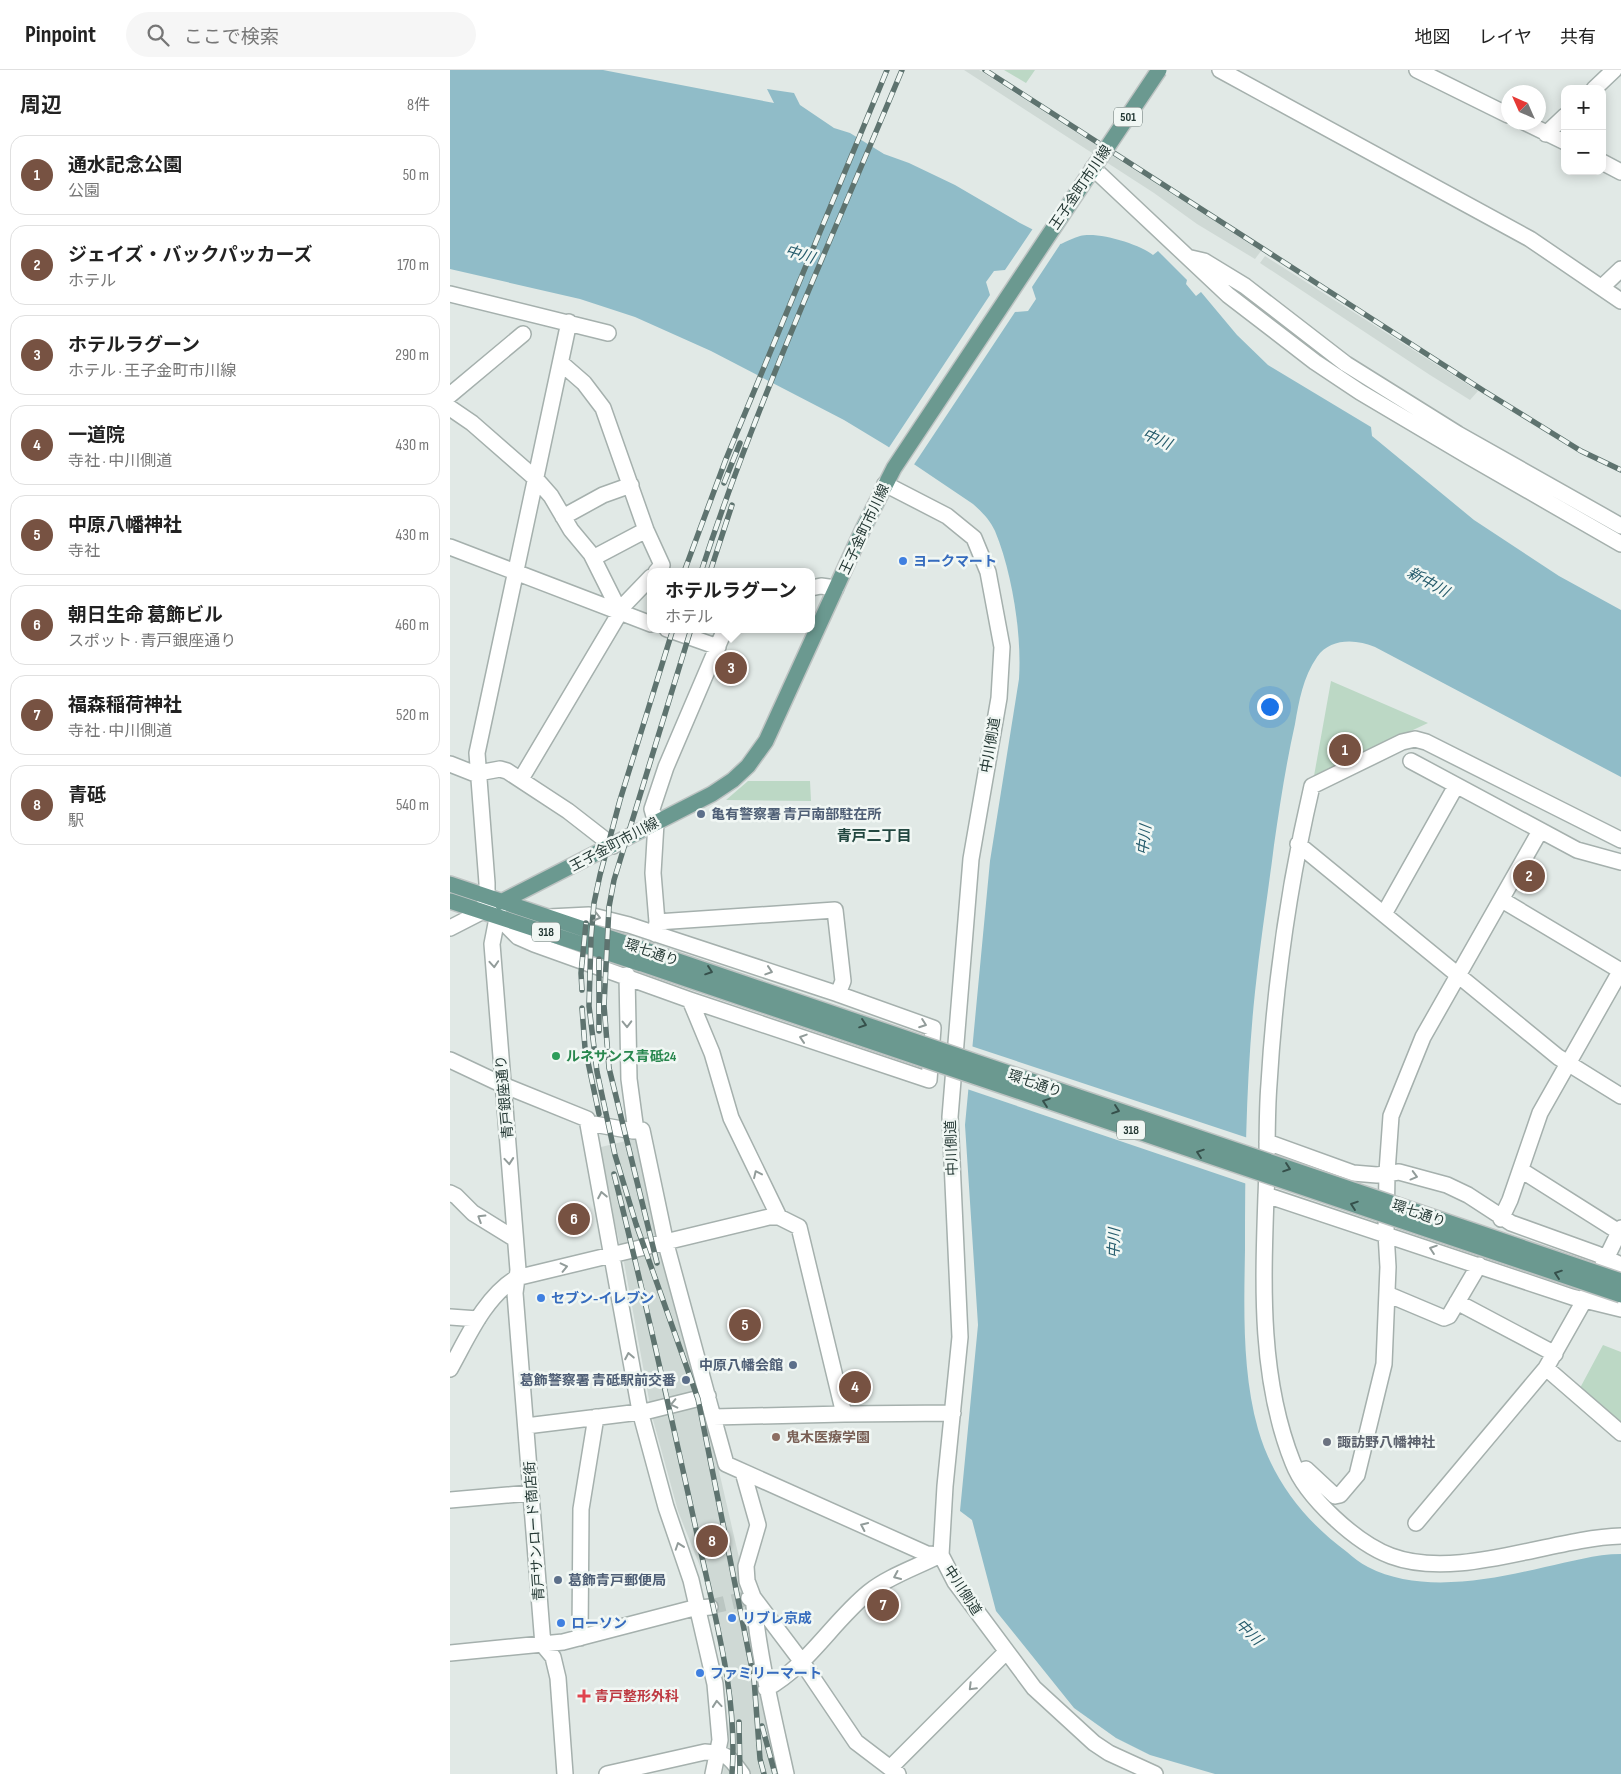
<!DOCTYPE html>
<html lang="ja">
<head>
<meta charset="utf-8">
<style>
  body { margin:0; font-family:"Sofia Sans Condensed","Noto Sans JP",sans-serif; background:#f6f6f6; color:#222 }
  .controls { position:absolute; right:15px; top:15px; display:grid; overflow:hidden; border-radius:10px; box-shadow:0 2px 12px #0003 }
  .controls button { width:45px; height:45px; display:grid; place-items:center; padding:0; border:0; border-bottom:1px solid #e0e0e0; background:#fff; color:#222; font:25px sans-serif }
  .compass { position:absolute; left:1051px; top:15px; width:45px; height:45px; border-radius:50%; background:#fff; box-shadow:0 2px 12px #0003; rotate:315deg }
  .you { position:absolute; left:819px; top:636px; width:18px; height:18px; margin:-12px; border:4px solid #fff; border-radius:50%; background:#1a73e8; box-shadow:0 0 0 8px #1a73e833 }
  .badge { display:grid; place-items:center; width:32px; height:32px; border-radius:50%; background:#775242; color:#fff; font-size:16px; font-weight:700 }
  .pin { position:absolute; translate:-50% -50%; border:2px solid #fff; box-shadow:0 1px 5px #0006 }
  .popup { position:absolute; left:197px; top:498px; width:168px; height:65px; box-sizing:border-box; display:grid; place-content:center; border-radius:10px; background:#fff; filter:drop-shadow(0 1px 4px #0005); font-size:16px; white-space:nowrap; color:#767676 }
  .popup b { font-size:19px; color:#222 }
  .popup::after { content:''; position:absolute; left:50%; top:100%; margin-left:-10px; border:10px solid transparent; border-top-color:#fff }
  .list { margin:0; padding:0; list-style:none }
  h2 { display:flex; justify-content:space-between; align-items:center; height:65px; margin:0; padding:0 20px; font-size:21px }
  h2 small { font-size:16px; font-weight:400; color:#767676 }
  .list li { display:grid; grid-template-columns:32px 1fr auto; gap:15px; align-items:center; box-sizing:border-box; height:80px; margin:0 10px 10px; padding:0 10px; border:1px solid #e0e0e0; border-radius:15px }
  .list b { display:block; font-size:19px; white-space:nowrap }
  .list p { margin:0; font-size:16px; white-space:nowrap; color:#767676 }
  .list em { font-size:16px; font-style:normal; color:#767676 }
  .icon { flex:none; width:28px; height:28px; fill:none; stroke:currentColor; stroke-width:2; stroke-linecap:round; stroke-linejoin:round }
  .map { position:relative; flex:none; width:1171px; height:1704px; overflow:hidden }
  header { display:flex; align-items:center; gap:30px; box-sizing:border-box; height:70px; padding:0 25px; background:#fff; border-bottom:1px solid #e0e0e0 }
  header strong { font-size:24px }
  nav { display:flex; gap:28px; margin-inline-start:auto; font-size:18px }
  .search { width:350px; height:45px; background:#f6f6f6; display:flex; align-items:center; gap:12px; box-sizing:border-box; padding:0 18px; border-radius:28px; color:#767676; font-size:19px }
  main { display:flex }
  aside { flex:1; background:#fff }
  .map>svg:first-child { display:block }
  .built { fill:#cfd9d5 }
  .green { fill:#bcd8c5 }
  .water { fill:#90bcc8 }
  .pier { fill:#e1e9e6 }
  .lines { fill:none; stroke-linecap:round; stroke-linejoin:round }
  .minor-tunnel { stroke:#bbc6c2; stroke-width:15; stroke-dasharray:15 8; stroke-linecap:butt }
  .minor-casing { stroke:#a5b0ad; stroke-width:18 }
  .major-casing { stroke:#bdc3c2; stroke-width:18 }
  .minor { stroke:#fff; stroke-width:15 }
  .major { stroke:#6b9990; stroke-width:15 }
  .rail-casing { stroke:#5e736f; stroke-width:5.5 }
  .rail { stroke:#f1f7f4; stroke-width:4; stroke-dasharray:11; stroke-linecap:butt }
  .major-bridge-casing { stroke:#bdc3c2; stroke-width:18; stroke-linecap:butt }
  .major-bridge { stroke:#6b9990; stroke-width:15 }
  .oneway { stroke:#929c9a }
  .oneway2 { stroke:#36504b }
  .shop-dot { fill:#3f7fe0; stroke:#f1f7f4; stroke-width:2 }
  .service-dot { fill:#5c6f8a; stroke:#f1f7f4; stroke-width:2 }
  .leisure-dot { fill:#2e9e5b; stroke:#f1f7f4; stroke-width:2 }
  .education-dot { fill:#8d6e63; stroke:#f1f7f4; stroke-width:2 }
  .worship-dot { fill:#6b7280; stroke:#f1f7f4; stroke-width:2 }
  .health-dot { fill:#e0444e; stroke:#f1f7f4; stroke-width:2 }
  .labels { text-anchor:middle; stroke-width:5; stroke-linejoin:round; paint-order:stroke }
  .shield { fill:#f1f7f4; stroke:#62716e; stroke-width:1 }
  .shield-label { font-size:12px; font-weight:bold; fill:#243834 }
  .street-label { font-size:14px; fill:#243834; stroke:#f1f7f4 }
  .shop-label { font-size:14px; font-weight:bold; fill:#366cbe; stroke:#f1f7f4; text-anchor:start }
  .service-label { font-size:14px; font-weight:bold; fill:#4e5e75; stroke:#f1f7f4; text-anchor:start }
  .leisure-label { font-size:14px; font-weight:bold; fill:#27864d; stroke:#f1f7f4; text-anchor:start }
  .education-label { font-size:14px; font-weight:bold; fill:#785e54; stroke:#f1f7f4; text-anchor:start }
  .worship-label { font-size:14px; font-weight:bold; fill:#5b616d; stroke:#f1f7f4; text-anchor:start }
  .health-label { font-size:14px; font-weight:bold; fill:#be3a42; stroke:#f1f7f4; text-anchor:start }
  .water-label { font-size:15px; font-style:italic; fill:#265c6c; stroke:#f1f7f4 }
  .neighbourhood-label { font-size:15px; font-weight:bold; fill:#224740; stroke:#f1f7f4 }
</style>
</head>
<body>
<header>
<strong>Pinpoint</strong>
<div class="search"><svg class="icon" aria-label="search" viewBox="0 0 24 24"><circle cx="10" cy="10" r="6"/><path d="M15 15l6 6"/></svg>ここで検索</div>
<nav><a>地図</a><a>レイヤ</a><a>共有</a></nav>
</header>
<main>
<aside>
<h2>周辺<small>8件</small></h2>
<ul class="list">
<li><span class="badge">1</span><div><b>通水記念公園</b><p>公園</p></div><em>50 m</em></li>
<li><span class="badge">2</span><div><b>ジェイズ・バックパッカーズ</b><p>ホテル</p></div><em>170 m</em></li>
<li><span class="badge">3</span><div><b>ホテルラグーン</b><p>ホテル · 王子金町市川線</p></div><em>290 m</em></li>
<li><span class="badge">4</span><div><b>一道院</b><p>寺社 · 中川側道</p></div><em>430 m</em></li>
<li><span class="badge">5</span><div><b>中原八幡神社</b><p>寺社</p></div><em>430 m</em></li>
<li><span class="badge">6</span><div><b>朝日生命 葛飾ビル</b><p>スポット · 青戸銀座通り</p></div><em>460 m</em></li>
<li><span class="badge">7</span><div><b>福森稲荷神社</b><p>寺社 · 中川側道</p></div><em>520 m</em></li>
<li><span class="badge">8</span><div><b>青砥</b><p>駅</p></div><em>540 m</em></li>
</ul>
</aside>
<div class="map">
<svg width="1171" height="1704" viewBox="0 0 1171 1704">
  <rect width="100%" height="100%" fill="#e1e9e6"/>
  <!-- built -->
  <path class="built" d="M 514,0 L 529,0 L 811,181 L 805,189 L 747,154 L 704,123 Z
    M 815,186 L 987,295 L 1028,321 L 1020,330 L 980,305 L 810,193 Z
    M 184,1069 L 190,1075 L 209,1178 L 250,1319 L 290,1492 L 306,1605 L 328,1704 L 273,1704 L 279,1653 L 277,1610 L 255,1509 L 228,1441 L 202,1346 L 174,1192 L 147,1078 Z"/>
  <!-- green -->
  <path class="green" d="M 554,0 L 585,0 L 576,13 Z
    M 752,194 L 782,212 L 839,259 L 835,263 Z
    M 841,261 L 848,267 L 850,265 L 982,353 L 980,357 L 920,321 L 838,266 Z
    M 881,611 L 978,653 L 864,706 Z
    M 298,711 L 360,711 L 361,731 L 276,730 Z
    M 1153,1275 L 1171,1282 L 1171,1352 L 1130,1318 Z"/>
  <!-- water -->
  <path class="water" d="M 0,0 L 153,0 L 324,33 L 317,19 L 344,23 L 350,35 L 384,58 L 400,63 L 434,84 L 459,93 L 505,115 L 570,153 L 611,174 C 617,171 623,168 630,166 C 647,161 690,174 703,185 L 708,181 L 737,210 L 736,214 L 746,226 L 751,222 L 787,265 L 818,295 L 921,357 L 922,366 L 1024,450 L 1109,506 L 1171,540 L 1171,707 L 925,577 C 906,569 880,568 867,587 C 853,607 849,631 845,654 C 836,694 830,734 824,775 C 818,824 810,873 805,922 C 796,1007 795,1094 795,1180 C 794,1239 792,1302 808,1359 C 823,1411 854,1450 897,1482 C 903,1487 910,1493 918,1497 C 970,1524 1040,1510 1095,1497 C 1120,1492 1145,1484 1171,1484 L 1171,1704 L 765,1704 L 700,1685 L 666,1668 L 624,1638 L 546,1541 L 522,1450 L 510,1441 L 528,1255 L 515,1055 L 540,791 L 569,609 C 572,564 562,502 545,461 C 540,450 532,442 523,434 L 437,376 L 394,350 L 261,281 L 185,247 L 130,229 L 0,199 Z"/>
  <!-- pier -->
  <path class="pier" d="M 584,157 L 613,170 L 582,217 L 586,229 L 578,241 L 565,242 L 463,396 L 438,379 L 540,225 L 536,212 L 544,201 L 555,200 Z
    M 521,976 L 798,1068 L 797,1114 L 517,1019 Z"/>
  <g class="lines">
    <!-- minor-tunnel -->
    <path class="minor-tunnel" d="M 260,1537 L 299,1528"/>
    <defs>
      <path id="minor" d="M 770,0 L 1080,169 L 1171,231
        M 967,0 L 1058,45
        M 1144,19 L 1164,0
        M 1074,52 L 1115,72
        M 1096,64 L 1115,46
        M 1152,92 L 1171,102
        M 643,98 L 778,225 L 865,292 L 910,322 L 1018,386 L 1171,474
        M 741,188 L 754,191 L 795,216 L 896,294 L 1008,364 L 1171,456
        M 1152,217 L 1171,199
        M 0,224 L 158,263
        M 111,293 L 134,313 L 153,338 L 196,460 L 212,495 L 206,502
        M 0,325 L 73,264
        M 0,338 L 22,353 L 86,409 L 101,426 L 121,460 L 141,484 L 170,542
        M 435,414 L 497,446 L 524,468 L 538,502 L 552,577 L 549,628 L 521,789 L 500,1047 L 510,1267 L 495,1416 L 491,1485 L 505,1512 L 584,1618 L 644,1673 L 659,1683 L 705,1704
        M 113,447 L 153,425 L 181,415
        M 0,477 L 201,554
        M 143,488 L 196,460
        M 361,518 L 371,516 L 386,518
        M 217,559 L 268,577
        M 961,691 L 1127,780 L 1171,792
        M 0,694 L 28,705
        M 28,703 L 50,699 L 57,701 L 118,741 L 163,776
        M 71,709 L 175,534 L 201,507
        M 1171,770 L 976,672 L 965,669 L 952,672 L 862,716 C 839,814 825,913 819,1014 C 816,1051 818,1088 816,1126 C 813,1214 809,1308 843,1393 C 856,1427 906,1473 941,1486 C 1008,1511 1101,1468 1171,1466
        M 848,774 L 1108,987 L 1171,1026
        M 1052,830 L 1171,901
        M 49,838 L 42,874 L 68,1200 L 65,1223 L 93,1575 L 103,1587 L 108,1608 L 115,1704
        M 32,841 L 37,827 L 37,813 L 27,683 L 119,252
        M 934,844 L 1006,716
        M 47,846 L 68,867 L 84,874 L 240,930 L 479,1010 L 483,958 L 388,924 L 179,855 L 139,845 L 99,847
        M 207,852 L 385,840 L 393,911 L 388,924
        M 0,858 L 41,837
        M 205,864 L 207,852 L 203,803 L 206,753 L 202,739 L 216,697 L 275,559
        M 177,905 L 179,1009 L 186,1061
        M 240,930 L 262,983 L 281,1048 L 329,1147
        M 0,990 L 53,1015 L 137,1049 L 190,1341 L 216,1437 L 241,1510 L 265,1614 L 270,1670 L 263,1704
        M 138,1053 L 183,1061 L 192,1060 L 216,1174 L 263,1347 L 394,1344
        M 817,1072 L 903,1103 L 927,1105 L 949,1102 L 997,1115 L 1018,1125 L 1061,1153 L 1147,1184 L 1171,1195
        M 1071,1100 L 1169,1162
        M 0,1123 L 6,1126 L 23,1143 L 65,1169
        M 816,1125 L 1122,1227 L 1171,1239
        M 1051,1149 L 1060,1130 L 1090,1043 L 1171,900
        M 1152,1197 L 1171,1158
        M 1139,1222 L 1096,1298 L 1171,1363
        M 937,1224 L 994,1248 L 999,1246 L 1029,1195
        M 1007,1232 L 1105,1284
        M 0,1247 L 28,1249
        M 0,1299 C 18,1267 34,1228 66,1208 L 319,1147 L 329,1147 L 349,1157 L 394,1344 L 503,1343
        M 263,1347 L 276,1394 L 477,1484 L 491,1485
        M 76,1356 L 198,1341 L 258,1326
        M 293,1402 L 308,1455 L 296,1496 L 297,1511 L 303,1527 L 299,1528
        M 849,1402 L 856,1399 L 885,1426 L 890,1425 L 907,1405 L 934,1294 L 938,1197 L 936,1163 L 937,1102 L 941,1046 L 973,967 L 1090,761
        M 0,1430 L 81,1423
        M 966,1453 L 1096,1298
        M 303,1527 L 352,1592 L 406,1672 L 448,1704
        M 303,1527 C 309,1588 323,1645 336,1704
        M 130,1568 L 131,1439 L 146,1347
        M 0,1583 L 113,1572 L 240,1539 L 260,1537
        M 316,1619 C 358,1596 383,1551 419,1522 C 439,1506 467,1497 490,1485
        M 440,1698 L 556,1582
        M 157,1704 L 255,1682 C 277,1683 280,1687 292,1704"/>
      <path id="major" d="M 0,814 L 196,880
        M 0,831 L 192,894
        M 51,832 L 262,724 L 283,710 L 298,696 L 316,671 L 413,459 L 444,398 L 646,94"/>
    </defs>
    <!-- minor casing -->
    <use href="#minor" class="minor-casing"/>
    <!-- major casing -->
    <use href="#major" class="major-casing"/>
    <!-- minor -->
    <use href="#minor" class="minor"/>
    <!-- major -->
    <use href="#major" class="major"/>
    <defs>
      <path id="rail" d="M 535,0 L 1034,321 L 1131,381 L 1171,400
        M 274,413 L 290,373
        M 234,502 L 276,389 L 437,0
        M 251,502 C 307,331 383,166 452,0
        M 260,502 L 282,435
        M 223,559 L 170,730 L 150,805 L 144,833 L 141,868 L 139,936 L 147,1002 L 165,1085 L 186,1154 L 248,1329 L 304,1609 L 310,1689 L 314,1704
        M 149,889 L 149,961
        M 132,920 L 131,903 L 136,853
        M 132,938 L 135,978 L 149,1044
        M 164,1104 C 195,1227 222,1350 249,1473 C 265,1549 288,1626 282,1704
        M 207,1193 L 159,998 L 154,935 L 159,837 L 164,810 L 241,559
        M 289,1652 L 290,1704
        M 312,1656 L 325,1704"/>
    </defs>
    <!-- rail casing -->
    <use href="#rail" class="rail-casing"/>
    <!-- rail -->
    <use href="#rail" class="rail"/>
    <defs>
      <path id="major-bridge" d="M 646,94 L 709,0
        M 196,880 L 1171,1211
        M 192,894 L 1171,1225"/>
    </defs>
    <!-- major-bridge casing -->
    <use href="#major-bridge" class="major-bridge-casing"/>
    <!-- major-bridge -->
    <use href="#major-bridge" class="major-bridge"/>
  </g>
  <!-- one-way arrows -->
  <defs><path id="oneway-chevron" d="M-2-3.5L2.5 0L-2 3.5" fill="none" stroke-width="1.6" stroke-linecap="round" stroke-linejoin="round" transform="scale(1.25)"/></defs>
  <g class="oneway">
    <use href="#oneway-chevron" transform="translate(147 847) rotate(14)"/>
    <use href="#oneway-chevron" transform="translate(44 894) rotate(86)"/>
    <use href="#oneway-chevron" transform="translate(319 901) rotate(18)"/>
    <use href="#oneway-chevron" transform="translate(177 954) rotate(89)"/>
    <use href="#oneway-chevron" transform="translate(473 954) rotate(20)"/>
    <use href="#oneway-chevron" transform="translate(353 968) rotate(-162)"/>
    <use href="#oneway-chevron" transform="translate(59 1091) rotate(85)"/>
    <use href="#oneway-chevron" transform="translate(307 1104) rotate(-115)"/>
    <use href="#oneway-chevron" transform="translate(964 1106) rotate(15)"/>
    <use href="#oneway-chevron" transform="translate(152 1125) rotate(-101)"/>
    <use href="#oneway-chevron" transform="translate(31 1148) rotate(-148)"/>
    <use href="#oneway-chevron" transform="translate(983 1179) rotate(-161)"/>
    <use href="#oneway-chevron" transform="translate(114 1197) rotate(-13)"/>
    <use href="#oneway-chevron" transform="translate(179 1286) rotate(-101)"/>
    <use href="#oneway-chevron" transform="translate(224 1334) rotate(167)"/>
    <use href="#oneway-chevron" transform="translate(414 1456) rotate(-155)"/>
    <use href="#oneway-chevron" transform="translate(229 1476) rotate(-109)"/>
    <use href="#oneway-chevron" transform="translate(447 1506) rotate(156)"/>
    <use href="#oneway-chevron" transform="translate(522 1617) rotate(135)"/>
    <use href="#oneway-chevron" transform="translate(267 1634) rotate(-95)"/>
  </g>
  <g class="oneway2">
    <use href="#oneway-chevron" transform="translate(259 901) rotate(19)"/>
    <use href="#oneway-chevron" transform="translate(413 954) rotate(19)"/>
    <use href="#oneway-chevron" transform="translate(596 1032) rotate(-161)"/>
    <use href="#oneway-chevron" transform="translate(666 1040) rotate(19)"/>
    <use href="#oneway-chevron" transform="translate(750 1083) rotate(-161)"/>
    <use href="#oneway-chevron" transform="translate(837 1098) rotate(19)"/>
    <use href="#oneway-chevron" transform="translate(904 1135) rotate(-161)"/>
    <use href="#oneway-chevron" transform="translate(1108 1204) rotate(-161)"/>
  </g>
  <!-- markers -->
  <g class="shop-dot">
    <circle cx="453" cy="491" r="5"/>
    <circle cx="91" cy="1228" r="5"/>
    <circle cx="282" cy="1548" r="5"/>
    <circle cx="111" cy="1553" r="5"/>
    <circle cx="250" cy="1603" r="5"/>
  </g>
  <g class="service-dot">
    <circle cx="251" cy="744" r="5"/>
    <circle cx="343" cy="1295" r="5"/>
    <circle cx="236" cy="1310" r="5"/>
    <circle cx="108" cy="1510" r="5"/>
  </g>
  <circle class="leisure-dot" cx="106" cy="986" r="5"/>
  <circle class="education-dot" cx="326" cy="1367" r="5"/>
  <circle class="worship-dot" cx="877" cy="1372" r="5"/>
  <path class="health-dot" d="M131.5 1618.5h5v5h5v5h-5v5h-5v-5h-5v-5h5z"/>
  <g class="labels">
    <!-- shield labels -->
    <g class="shield">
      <rect x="664" y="37.5" width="28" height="19" rx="4"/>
      <rect x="82" y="852.5" width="28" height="19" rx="4"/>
      <rect x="667" y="1050.5" width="28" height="19" rx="4"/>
    </g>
    <g class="shield-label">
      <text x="678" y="51">501</text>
      <text x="96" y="866">318</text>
      <text x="681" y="1064">318</text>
    </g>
    <!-- street labels -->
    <g class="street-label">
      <text transform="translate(630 117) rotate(-56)" y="5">王子金町市川線</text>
      <text transform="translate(414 459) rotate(-65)" y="5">王子金町市川線</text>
      <text transform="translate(540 675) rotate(-80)" y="5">中川側道</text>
      <text transform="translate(164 774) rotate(-28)" y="5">王子金町市川線</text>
      <text transform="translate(202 882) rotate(19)" y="5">環七通り</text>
      <text transform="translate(585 1013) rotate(19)" y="5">環七通り</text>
      <text transform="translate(54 1027) rotate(-95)" y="5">青戸銀座通り</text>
      <text transform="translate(501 1078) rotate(-92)" y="5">中川側道</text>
      <text transform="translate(969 1143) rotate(19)" y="5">環七通り</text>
      <text transform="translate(84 1461) rotate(-94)" y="5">青戸サンロード商店街</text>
      <text transform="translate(513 1520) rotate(57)" y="5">中川側道</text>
    </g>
    <!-- shop labels -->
    <g class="shop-label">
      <text x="463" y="496">ヨークマート</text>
      <text x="101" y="1233">セブン-イレブン</text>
      <text x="292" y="1553">リブレ京成</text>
      <text x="121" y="1558">ローソン</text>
      <text x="260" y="1608">ファミリーマート</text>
    </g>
    <!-- service labels -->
    <g class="service-label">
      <text x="261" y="749">亀有警察署 青戸南部駐在所</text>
      <text x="333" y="1300" text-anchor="end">中原八幡会館</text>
      <text x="226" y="1315" text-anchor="end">葛飾警察署 青砥駅前交番</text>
      <text x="118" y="1515">葛飾青戸郵便局</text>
    </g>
    <!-- leisure labels -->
    <g class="leisure-label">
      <text x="116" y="991">ルネサンス青砥24</text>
    </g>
    <!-- education labels -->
    <g class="education-label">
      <text x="336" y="1372">鬼木医療学園</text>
    </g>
    <!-- worship labels -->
    <g class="worship-label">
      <text x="887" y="1377">諏訪野八幡神社</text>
    </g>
    <!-- health labels -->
    <g class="health-label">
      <text x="145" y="1631">青戸整形外科</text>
    </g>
    <!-- water labels -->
    <g class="water-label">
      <text transform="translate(350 184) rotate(17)" y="5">中川</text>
      <text transform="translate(707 369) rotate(24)" y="5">中川</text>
      <text transform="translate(978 512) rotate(29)" y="5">新中川</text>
      <text transform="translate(694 770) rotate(-83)" y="5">中川</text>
      <text transform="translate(664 1173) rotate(-88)" y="5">中川</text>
      <text transform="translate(799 1562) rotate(45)" y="5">中川</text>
    </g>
    <!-- neighbourhood labels -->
    <g class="neighbourhood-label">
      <text x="424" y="771">青戸二丁目</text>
    </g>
  </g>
</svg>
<div class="controls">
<button>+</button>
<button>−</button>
</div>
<svg class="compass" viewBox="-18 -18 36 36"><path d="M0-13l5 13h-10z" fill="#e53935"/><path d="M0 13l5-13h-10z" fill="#767676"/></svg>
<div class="you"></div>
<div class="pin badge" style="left:895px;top:680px">1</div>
<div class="pin badge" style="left:1079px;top:806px">2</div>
<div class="pin badge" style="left:281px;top:598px">3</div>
<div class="popup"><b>ホテルラグーン</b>ホテル</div>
<div class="pin badge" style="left:405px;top:1317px">4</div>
<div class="pin badge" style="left:295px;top:1255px">5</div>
<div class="pin badge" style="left:124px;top:1149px">6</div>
<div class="pin badge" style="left:433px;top:1535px">7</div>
<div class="pin badge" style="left:262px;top:1471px">8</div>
</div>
</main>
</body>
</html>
